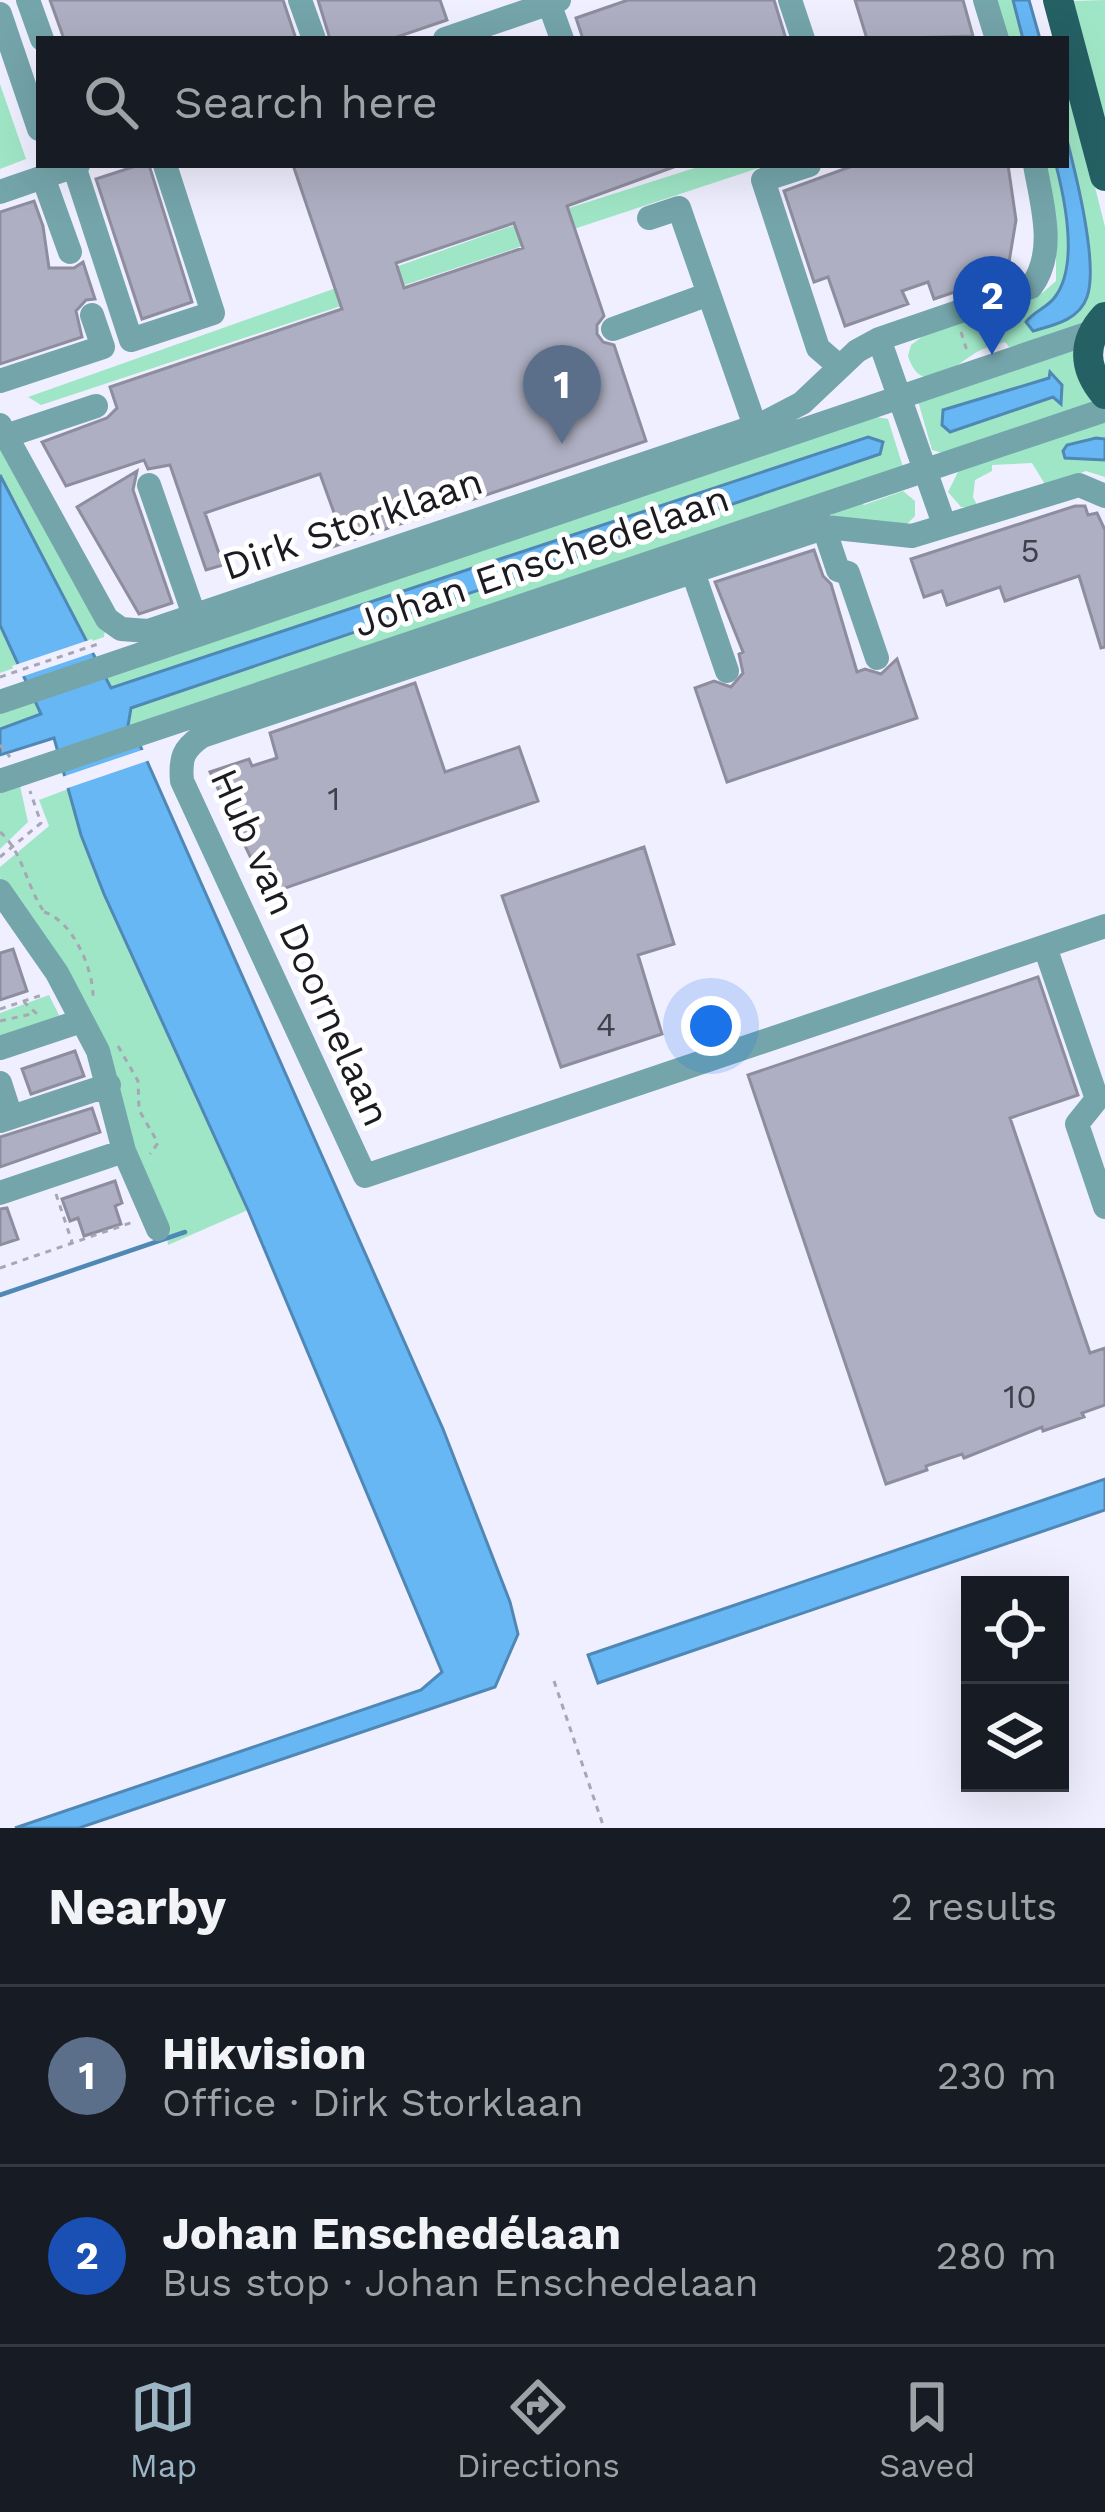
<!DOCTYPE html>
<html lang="en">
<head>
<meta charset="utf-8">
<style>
  body { margin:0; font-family:"Work Sans",sans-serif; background:#20242c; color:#f1f3f6 }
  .controls { position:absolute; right:36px; bottom:36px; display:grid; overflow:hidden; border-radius:0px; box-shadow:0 12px 48px #0002 }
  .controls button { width:108px; height:108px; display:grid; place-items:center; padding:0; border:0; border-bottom:3px solid #363941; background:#171b24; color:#f1f3f6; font:60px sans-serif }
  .you { position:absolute; left:711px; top:1026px; width:42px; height:42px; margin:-30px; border:9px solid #fff; border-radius:50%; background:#1a73e8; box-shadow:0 0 0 18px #1a73e833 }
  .badge { display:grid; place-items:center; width:78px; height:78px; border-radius:50%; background:#9cb5c4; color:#fff; font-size:39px; font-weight:700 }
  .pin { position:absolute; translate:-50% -99px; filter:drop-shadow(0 3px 6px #0008) }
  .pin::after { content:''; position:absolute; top:63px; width:42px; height:36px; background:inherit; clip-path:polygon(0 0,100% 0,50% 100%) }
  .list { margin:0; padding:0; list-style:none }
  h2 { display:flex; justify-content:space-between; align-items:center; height:156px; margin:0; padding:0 48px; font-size:51px }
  h2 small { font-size:39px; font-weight:400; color:#9ea1a6 }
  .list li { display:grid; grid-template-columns:78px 1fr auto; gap:36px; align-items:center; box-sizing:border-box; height:180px; padding:0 48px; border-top:3px solid #363941 }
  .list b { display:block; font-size:45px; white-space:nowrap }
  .list p { margin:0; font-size:39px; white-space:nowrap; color:#9ea1a6 }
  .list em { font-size:39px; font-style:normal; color:#9ea1a6 }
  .icon { flex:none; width:66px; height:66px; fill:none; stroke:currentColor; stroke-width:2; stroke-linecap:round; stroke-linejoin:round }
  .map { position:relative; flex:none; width:1105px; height:1828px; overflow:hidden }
  .search { position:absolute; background:#171b24; box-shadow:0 12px 48px #0002; left:36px; right:36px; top:36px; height:132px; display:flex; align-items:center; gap:30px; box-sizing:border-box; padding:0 42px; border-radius:0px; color:#9ea1a6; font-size:45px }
  .sheet { height:516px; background:#171b24 }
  nav { display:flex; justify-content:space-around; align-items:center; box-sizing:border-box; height:168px; border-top:3px solid #363941; background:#171b24; font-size:33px; color:#9ea1a6 }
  nav a { display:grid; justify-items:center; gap:6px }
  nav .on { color:#9cb5c4 }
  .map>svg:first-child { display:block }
  .green { fill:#9fe6c6; fill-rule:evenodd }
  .water { fill:#67b7f4; stroke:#5088b5; stroke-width:3 }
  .pier { fill:#f0efff }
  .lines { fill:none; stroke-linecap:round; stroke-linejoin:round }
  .stream { stroke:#5088b5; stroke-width:4.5 }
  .building { fill:#aeafc2; stroke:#8d8d9f; stroke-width:3; fill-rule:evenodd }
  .path { stroke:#a7a6b3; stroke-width:3; stroke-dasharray:6 6; stroke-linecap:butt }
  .minor { stroke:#74a5ab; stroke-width:24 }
  .major { stroke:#256065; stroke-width:30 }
  .labels { text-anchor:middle; stroke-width:10; stroke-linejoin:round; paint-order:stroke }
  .number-label { font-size:33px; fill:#40404a }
  .street-label { font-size:39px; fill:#1c1b22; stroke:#fff }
</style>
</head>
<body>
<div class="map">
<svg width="1105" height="1828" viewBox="0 0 1105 1828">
  <rect width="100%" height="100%" fill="#f0efff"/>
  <!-- green -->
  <path class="green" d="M 993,0 L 1013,0 L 1023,39 L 1004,39 Z
    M 1105,0 L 1105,121 L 1073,1 Z
    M 1066,71 L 1105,227 L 1105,302 L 1091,320 L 1033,343 L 1009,347 L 1005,342 C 996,345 985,347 977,352 C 957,363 922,401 908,356 L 911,345 L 923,336 L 1040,295 L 1056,281 L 1056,241 L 1039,165 L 1056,165 C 1066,201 1075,254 1060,289 C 1054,302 1043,308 1032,314 L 1033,331 L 1073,317 L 1089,293 L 1084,216 L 1066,136 Z
    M 0,84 L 26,159 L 0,169 Z
    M 704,165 L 768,165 L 41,405 L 28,397 L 503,229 Z
    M 1078,344 L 1100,404 L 943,453 L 932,450 L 918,401 ZM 1049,374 L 1054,397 L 949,431 L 946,418 L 1049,378 Z
    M 865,415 L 888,419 L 903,467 L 128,726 L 131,708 L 879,454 L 884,445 L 868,437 L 111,688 L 103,675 Z
    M 1105,415 L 1105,439 L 1067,445 L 1063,451 L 1072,460 L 1105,460 L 1105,477 L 1086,471 L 1046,486 L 1032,463 L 992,465 L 992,471 L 975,480 L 973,497 L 978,507 L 961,507 L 948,492 L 960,468 Z
    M 0,438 L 105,629 L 104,637 L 0,673 Z
    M 903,491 L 915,501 L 915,516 L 906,525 L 832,518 L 833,505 L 861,502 L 864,505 Z
    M 34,699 L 42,715 L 0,729 L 0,709 Z
    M 19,781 L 28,822 L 0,849 L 0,787 Z
    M 68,789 L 104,895 L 248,1210 L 168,1245 L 166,1228 L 35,924 L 0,878 L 0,867 L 49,826 L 39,800 Z
    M 49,995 L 60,1017 L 0,1042 L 0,1013 Z"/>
  <!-- water -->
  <path class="water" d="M 1013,0 L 1029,0 L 1040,39 L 1023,39 Z
    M 1066,136 C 1075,171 1099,264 1087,297 C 1079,320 1054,325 1033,331 L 1026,322 C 1034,311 1047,308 1055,297 C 1079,265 1065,200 1056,165 L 1066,165 Z
    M 1050,372 L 1062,385 L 1061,404 L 1053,397 L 950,432 L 942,425 L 943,410 L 1049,378 Z
    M 868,437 L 883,442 L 880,454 L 131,708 L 128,726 L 139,743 L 443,1429 L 510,1602 L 518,1634 L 495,1687 L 79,1828 L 15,1828 L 421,1690 L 442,1672 L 248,1210 L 104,894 L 81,835 L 54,738 L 0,755 L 0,729 L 41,714 L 0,625 L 0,475 L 111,688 Z
    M 1096,438 L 1105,439 L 1105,460 L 1065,458 L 1063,451 L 1067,445 Z
    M 1105,1479 L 1105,1510 L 598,1683 L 588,1655 Z"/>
  <!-- pier -->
  <path class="pier" d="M 92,639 L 98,651 L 18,678 L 12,666 Z
    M 148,748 L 153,759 L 62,790 L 59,778 Z"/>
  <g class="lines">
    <!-- stream -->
    <path class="stream" d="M 0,1295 L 185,1232"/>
  </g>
  <!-- building -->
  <path class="building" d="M 50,0 L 283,0 L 296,39 L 64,39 Z
    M 318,0 L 440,0 L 447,20 L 391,39 L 330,39 Z
    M 628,0 L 774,0 L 786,39 L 583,39 L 576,18 Z
    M 855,0 L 963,0 L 973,36 L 867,39 Z
    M 139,165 L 149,165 L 192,302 L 142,319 L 96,179 Z
    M 293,165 L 679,165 L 567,206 L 604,316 L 597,325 L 597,334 L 603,342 L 614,345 L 646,441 L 320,551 L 312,529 L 337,521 L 320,474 L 205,513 L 223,565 L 206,570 L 170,465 L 148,469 L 144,460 L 66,486 L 42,442 L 107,418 L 117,408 L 110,387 L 342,309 ZM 514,223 L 523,248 L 404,288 L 396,263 Z
    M 855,165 L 1008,165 L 1016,220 L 1007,274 L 934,299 L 928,282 L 902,291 L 908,304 L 845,326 L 828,277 L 814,282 L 784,191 Z
    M 34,201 L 43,226 L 49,268 L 74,268 L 83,262 L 95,299 L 86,300 L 76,311 L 82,337 L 0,364 L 0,212 Z
    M 137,471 L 133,490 L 172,603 L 139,614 L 77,507 Z
    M 1075,506 L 1085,506 L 1088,515 L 1097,513 L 1105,530 L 1105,647 L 1101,648 L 1079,576 L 1005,601 L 1000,587 L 947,605 L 942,591 L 924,597 L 911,559 Z
    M 814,550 L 823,576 L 831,584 L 857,672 L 865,669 L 881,674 L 897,659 L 917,718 L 727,782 L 695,688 L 714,681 L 731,687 L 743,673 L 739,654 L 743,652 L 715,582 Z
    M 415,683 L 445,772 L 519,747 L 538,801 L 268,894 L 210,772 L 249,759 L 252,766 L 277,758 L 270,733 Z
    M 644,847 L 674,944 L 638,955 L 662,1034 L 561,1067 L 502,896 Z
    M 13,949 L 27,991 L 0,1000 L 0,953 Z
    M 1038,977 L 1078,1095 L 1010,1118 L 1090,1353 L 1105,1348 L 1105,1405 L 1082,1413 L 1084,1417 L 1043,1431 L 1042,1427 L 964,1458 L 962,1454 L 926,1466 L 927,1470 L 886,1484 L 748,1075 Z
    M 75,1051 L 84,1076 L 31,1094 L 22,1069 Z
    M 92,1108 L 100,1132 L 0,1167 L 0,1137 Z
    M 115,1181 L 122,1203 L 115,1206 L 121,1224 L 84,1236 L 78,1218 L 70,1221 L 62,1199 Z
    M 7,1208 L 18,1239 L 0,1245 L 0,1209 Z"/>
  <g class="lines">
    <!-- path -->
    <path class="path" d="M 961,332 L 967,351
      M 0,677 L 101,643
      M 0,745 L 10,757
      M 0,832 C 23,852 26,885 43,910
      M 0,857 L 41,823 L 30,791
      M 44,912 C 72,920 93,968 93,996
      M 0,1009 L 45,994
      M 0,1021 L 36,1013 L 24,1002
      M 118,1046 L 138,1081 L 139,1110 L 158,1143 L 150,1154
      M 56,1194 L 72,1242
      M 0,1268 L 133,1222
      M 554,1681 L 604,1828"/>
    <!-- minor -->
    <path class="minor" d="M 28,0 L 42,39
      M 300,0 L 314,39
      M 790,0 L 803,39
      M 985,0 L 997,39
      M 549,3 L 562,39
      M 0,14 L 39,129
      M 445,39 L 559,0
      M 809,165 L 763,180 L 818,348 L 840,367
      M 74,166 L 131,340 L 213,313 L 165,165
      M 43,177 L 70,252
      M 0,192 L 78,165
      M 649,218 L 679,208 L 755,426
      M 613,329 L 709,294
      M 0,381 L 103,347 L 92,315
      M 0,425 L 107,619 L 121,629 L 148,631 L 762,424 L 802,403 L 857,351 L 879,339
      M 6,436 L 96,406
      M 149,485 L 194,615
      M 1105,496 L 1079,485 L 912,536 L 826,527 L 202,736 C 183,749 180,758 182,781 L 365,1176 L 1105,926
      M 944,524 L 879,339 L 1031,287 C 1057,252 1042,205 1035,165
      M 824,528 L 838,570 L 848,573 L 877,658
      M 693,572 L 727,671
      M 0,702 L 1092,332
      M 0,781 L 1105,410
      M 0,891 L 57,973 L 98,1051 L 124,1151 L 158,1229
      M 1045,947 L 1097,1099 L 1077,1124 L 1105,1207
      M 0,1048 L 81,1021
      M 0,1083 L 11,1117
      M 0,1121 L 109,1085
      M 0,1193 L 124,1151"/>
    <!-- major -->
    <path class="major" d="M 1058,0 L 1105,176
      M 1105,317 C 1082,342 1083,368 1105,394"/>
  </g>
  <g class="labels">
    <!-- number labels -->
    <g class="number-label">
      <text x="1030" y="562">5</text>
      <text x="334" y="810">1</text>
      <text x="606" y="1036">4</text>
      <text x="1020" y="1408">10</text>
    </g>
    <!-- street labels -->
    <g class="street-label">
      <text transform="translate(352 523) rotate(-19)" y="14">Dirk Storklaan</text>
      <text transform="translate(541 560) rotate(-19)" y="14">Johan Enschedelaan</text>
      <text transform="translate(301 947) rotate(66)" y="14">Hub van Doornelaan</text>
    </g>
  </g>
</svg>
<div class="controls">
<button><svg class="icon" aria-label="locate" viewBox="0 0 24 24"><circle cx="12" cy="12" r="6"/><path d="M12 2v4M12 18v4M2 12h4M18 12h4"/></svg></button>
<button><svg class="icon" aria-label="layers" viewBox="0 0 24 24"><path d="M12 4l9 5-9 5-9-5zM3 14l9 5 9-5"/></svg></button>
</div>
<div class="you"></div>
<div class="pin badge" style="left:562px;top:444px;background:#5c6f8a">1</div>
<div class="pin badge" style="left:992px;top:355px;background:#1a4fb4">2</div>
<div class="search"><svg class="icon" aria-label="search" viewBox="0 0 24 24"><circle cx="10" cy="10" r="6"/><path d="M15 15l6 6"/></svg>Search here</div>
</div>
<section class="sheet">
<h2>Nearby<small>2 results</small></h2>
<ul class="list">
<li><span class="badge" style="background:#5c6f8a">1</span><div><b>Hikvision</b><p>Office · Dirk Storklaan</p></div><em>230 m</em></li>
<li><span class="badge" style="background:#1a4fb4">2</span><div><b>Johan Enschedélaan</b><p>Bus stop · Johan Enschedelaan</p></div><em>280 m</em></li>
</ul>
</section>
<nav>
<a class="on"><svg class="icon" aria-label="map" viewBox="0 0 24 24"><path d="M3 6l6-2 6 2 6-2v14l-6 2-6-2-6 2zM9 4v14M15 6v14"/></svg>Map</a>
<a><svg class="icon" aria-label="directions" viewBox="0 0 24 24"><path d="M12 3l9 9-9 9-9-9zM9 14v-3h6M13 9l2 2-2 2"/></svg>Directions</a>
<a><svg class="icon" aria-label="saved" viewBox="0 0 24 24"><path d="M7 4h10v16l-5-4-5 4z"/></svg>Saved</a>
</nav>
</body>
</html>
